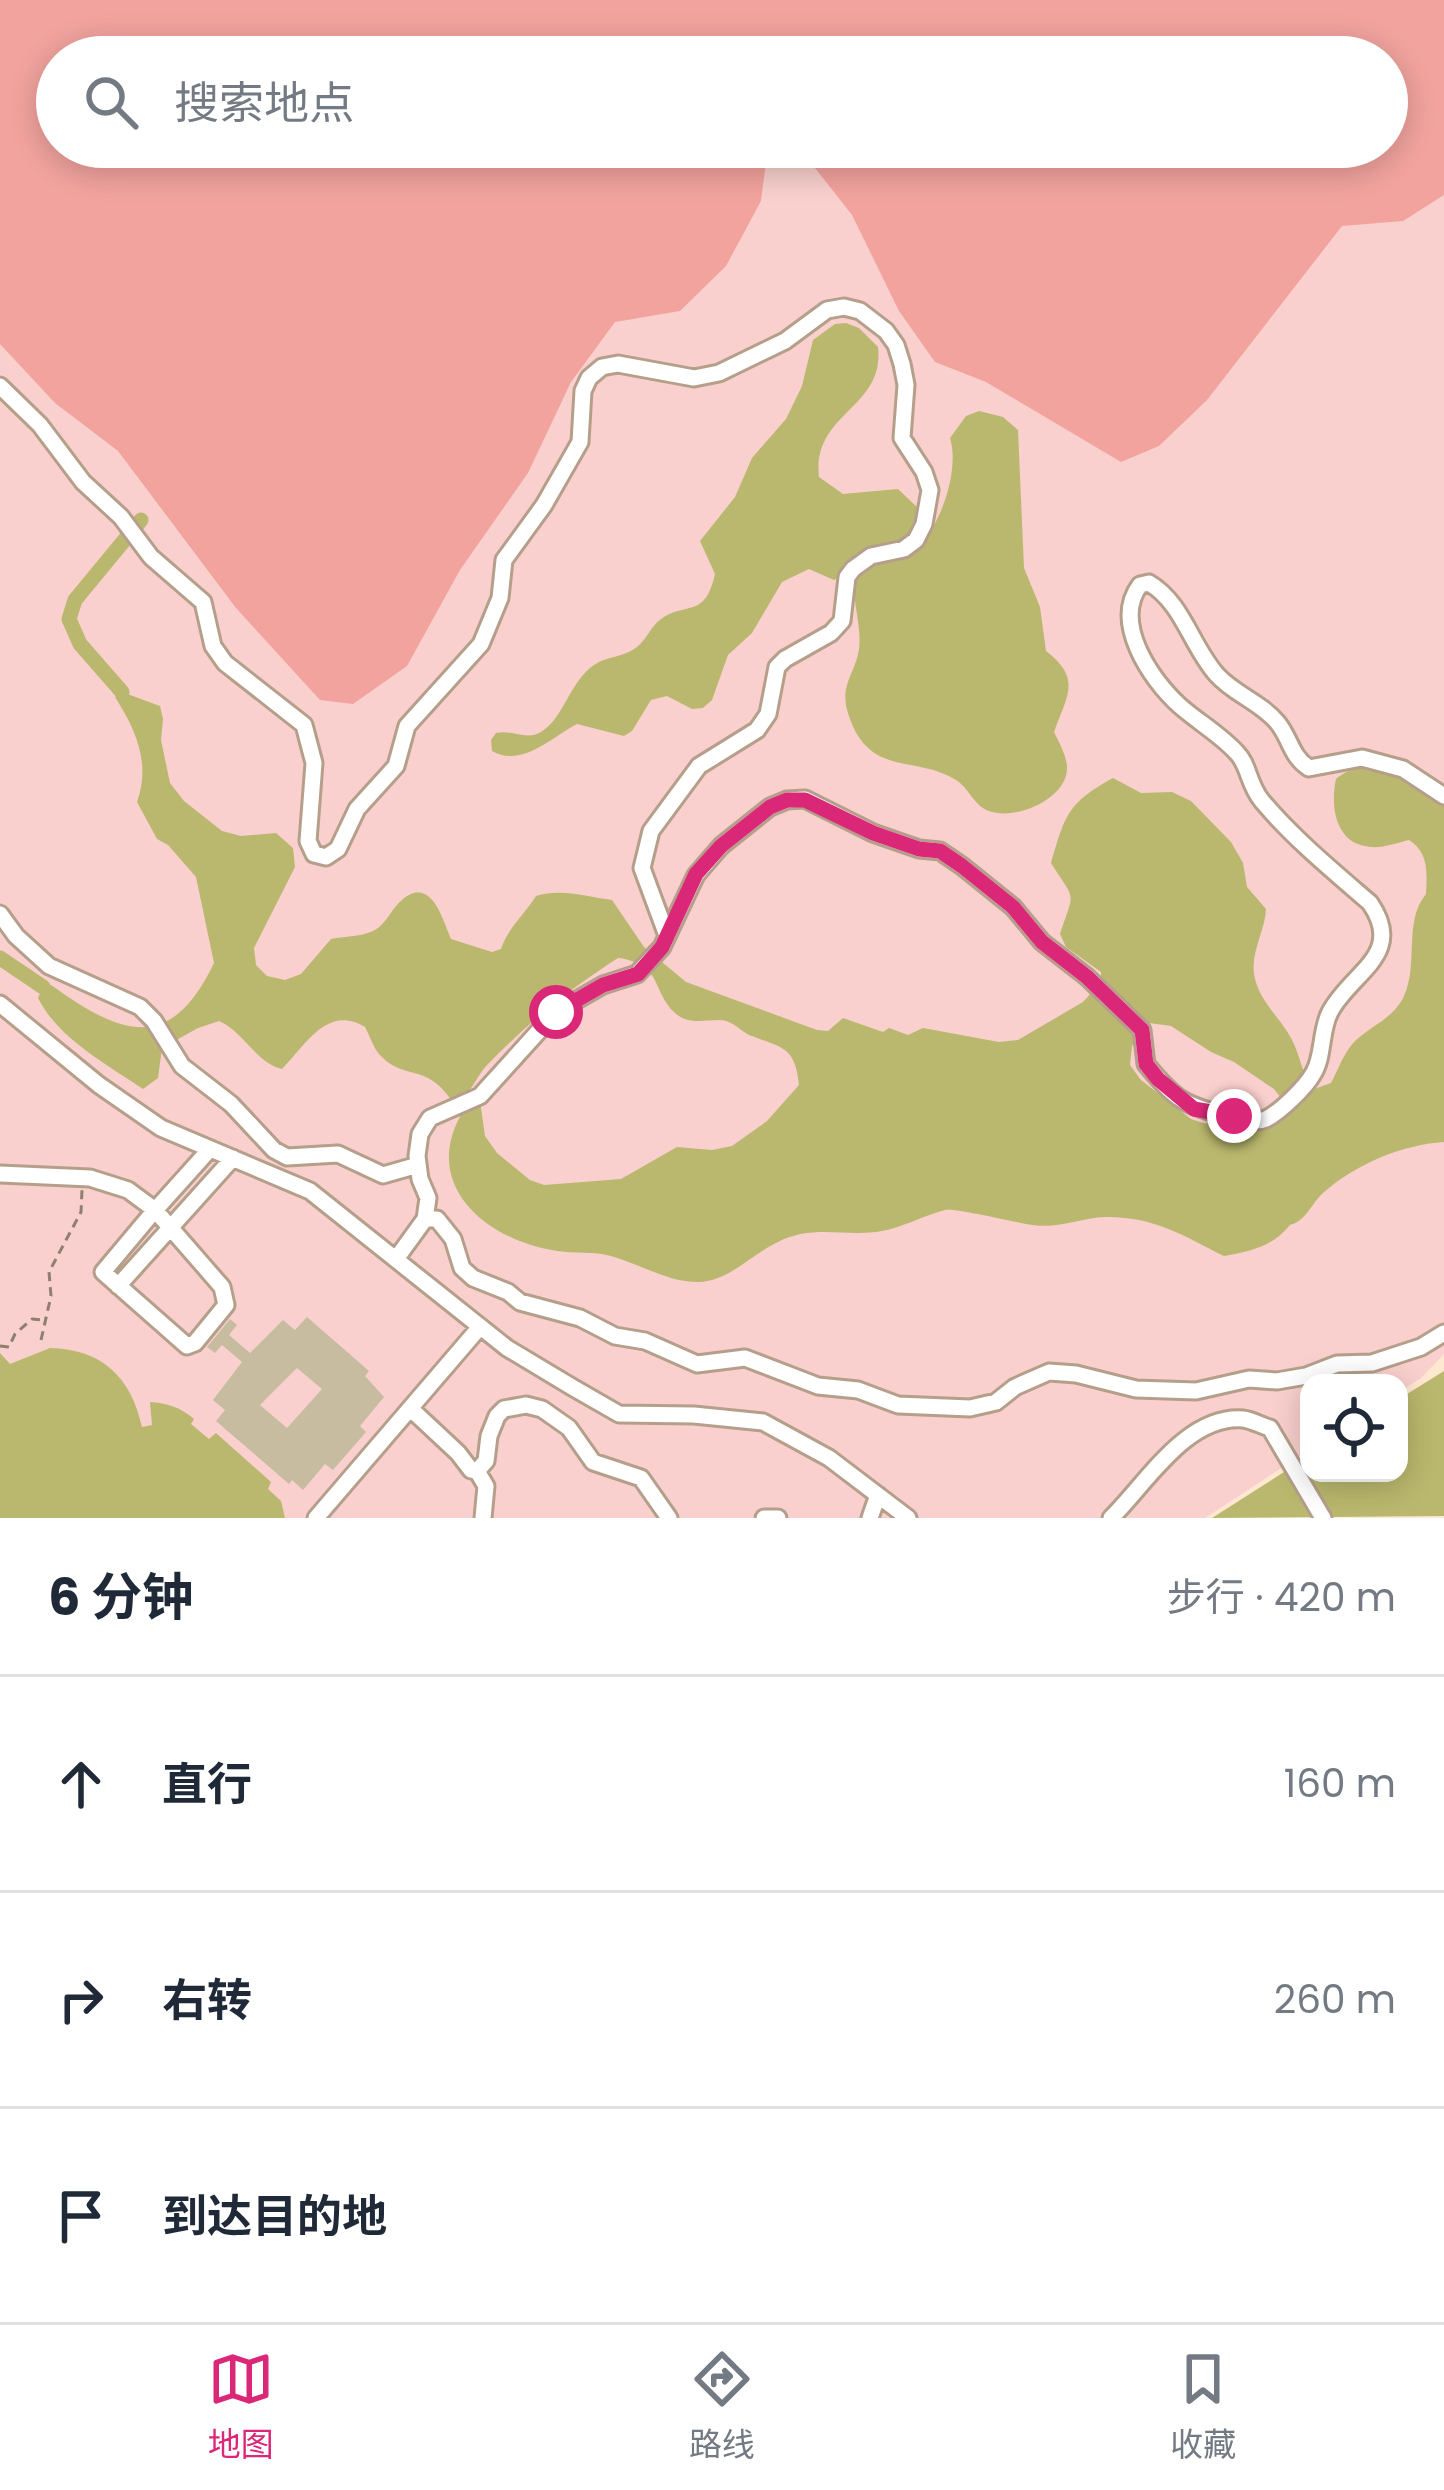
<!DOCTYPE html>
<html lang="zh">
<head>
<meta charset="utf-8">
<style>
  body { margin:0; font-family:Poppins,"Noto Sans SC",sans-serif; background:#f6f6f7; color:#1f2937 }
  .controls { position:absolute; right:36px; bottom:36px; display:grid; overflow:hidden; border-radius:24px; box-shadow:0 6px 30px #0003 }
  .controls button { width:108px; height:108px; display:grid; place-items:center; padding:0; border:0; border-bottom:3px solid #e0e1e3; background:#fff; color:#1f2937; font:60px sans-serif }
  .stop { position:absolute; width:36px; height:36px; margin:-27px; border:9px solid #db2777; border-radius:50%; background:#fff }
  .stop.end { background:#db2777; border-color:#fff; box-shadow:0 3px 12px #0008 }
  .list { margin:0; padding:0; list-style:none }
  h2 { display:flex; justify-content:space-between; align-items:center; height:156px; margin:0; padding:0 48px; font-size:51px }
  h2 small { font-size:39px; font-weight:400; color:#747a83 }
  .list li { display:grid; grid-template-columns:78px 1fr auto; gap:36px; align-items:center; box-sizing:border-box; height:216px; padding:0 48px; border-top:3px solid #e0e1e3 }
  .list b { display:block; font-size:45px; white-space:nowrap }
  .list em { font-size:39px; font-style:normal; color:#747a83 }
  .icon { flex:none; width:66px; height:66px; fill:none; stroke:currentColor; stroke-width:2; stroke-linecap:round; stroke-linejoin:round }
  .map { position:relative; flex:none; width:1444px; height:1518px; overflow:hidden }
  .search { position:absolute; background:#fff; box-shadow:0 6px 30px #0003; left:36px; right:36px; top:36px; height:132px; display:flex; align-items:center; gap:30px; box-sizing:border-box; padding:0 42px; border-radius:66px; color:#747a83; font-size:45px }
  .sheet { height:804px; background:#fff }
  nav { display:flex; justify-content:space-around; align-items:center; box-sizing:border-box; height:168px; border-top:3px solid #e0e1e3; background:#fff; font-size:33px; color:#747a83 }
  nav a { display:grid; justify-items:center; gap:6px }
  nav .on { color:#db2777 }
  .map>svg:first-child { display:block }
  .green { fill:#f9d0cd }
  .forest { fill:#f2a39e }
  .water { fill:#bab86e; fill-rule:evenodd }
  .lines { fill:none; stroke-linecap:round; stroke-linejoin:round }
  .canal { stroke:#bab86e; stroke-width:15 }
  .building { fill:#c7bba0; fill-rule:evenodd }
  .minor-casing { stroke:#b59f8a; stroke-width:21 }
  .path { stroke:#8f7f70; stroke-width:3; stroke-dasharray:9 6; stroke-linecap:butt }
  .minor { stroke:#fff; stroke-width:15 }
  .route { stroke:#db2777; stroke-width:15 }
</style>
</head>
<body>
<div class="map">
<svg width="1444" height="1518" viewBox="0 0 1444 1518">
  <rect width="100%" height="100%" fill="#ffe7d1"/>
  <!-- green -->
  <path class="green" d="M 1444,104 L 1444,1354 L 1421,1378 L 1399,1392 L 1399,1383 L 1309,1383 L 1309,1450 L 1205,1518 L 0,1518 L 0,204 L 631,147 L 1387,147 Z"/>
  <!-- forest -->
  <path class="forest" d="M 0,0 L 1444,0 L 1444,195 L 1403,221 L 1342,226 L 1207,400 L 1159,446 L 1121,462 L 986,382 L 935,362 L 899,311 L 852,215 L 800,149 L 778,147 L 1387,147 L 1387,57 L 57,57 L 57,147 L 768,147 L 761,201 L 726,266 L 680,311 L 615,322 L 571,382 L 528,473 L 460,570 L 407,666 L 353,704 L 320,700 L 236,608 L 118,451 L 55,403 L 0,344 Z"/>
  <!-- water -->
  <path class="water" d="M 846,323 L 859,328 L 878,347 C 885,409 812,412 819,477 L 843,494 L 898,489 L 919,509 C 915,554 889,536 864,554 C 852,561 846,573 834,580 L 809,569 L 782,582 L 752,633 L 728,655 L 712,700 L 703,708 L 692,709 L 667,696 L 651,700 L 632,731 L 624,736 L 577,724 C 552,737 522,768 492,751 L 491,740 L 496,733 C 511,729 526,741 541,732 C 564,718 570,681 594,665 C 607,656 625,657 637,647 C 647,639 651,626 661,619 C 687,601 705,619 715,574 L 700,541 L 735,497 L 752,458 L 786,419 L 802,386 L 813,340 L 835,324 Z
    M 979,411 L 1003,417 L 1018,430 L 1024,568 L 1040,607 L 1046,651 C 1083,679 1066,697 1054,732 C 1059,742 1066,755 1067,766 C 1069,799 1015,821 989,811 C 974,806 969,788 956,780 C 916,755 871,777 850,719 C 837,686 855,676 859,649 C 862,626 852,603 854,575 C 873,558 905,558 923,540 C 944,518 959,466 950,438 L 966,416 Z
    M 122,692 L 160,706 L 163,719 L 161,740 L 170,783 L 184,801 L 222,831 L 241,836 L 276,833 L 293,848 L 295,867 L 254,948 L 256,965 L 267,976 L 285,980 L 301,974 L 331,939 C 346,936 366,937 378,928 C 388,920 393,907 403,899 C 432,876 443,921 451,939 L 492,952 L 501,949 C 508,928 524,915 536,896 C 561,888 587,897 612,900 L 644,947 L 686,982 L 817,1030 L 828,1031 L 843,1018 L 883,1032 L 889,1028 L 908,1035 L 923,1028 L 999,1042 L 1018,1040 L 1083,1002 L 1101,982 L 1101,972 L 1066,947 L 1060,934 C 1075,888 1076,903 1051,863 C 1065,816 1067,803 1113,778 L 1141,793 L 1172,792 L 1191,801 L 1231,842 L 1243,863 L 1247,887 L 1266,909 C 1265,931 1251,951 1254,974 C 1258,1000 1279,1016 1291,1038 C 1301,1056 1301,1074 1314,1089 L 1331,1083 C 1338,1070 1344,1052 1355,1041 C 1372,1025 1394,1018 1404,996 C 1419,963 1403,922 1426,894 C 1427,873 1429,853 1409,840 C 1397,843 1383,848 1371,847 C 1335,845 1330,806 1336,779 C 1367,751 1416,786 1444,804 L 1444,1142 C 1401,1145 1356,1164 1323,1193 C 1311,1204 1306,1221 1290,1225 C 1272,1247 1251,1251 1224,1256 C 1184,1236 1153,1216 1105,1217 C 1080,1218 1059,1229 1033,1225 C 1017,1223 956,1208 945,1210 C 922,1216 900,1229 876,1232 C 841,1236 811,1225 778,1242 C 752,1254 728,1282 698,1282 C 667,1282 640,1264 611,1256 C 594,1251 575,1254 557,1251 C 485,1240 417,1183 465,1108 L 480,1101 L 485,1136 L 497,1153 L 530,1180 L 544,1185 L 621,1179 L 677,1147 L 712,1150 L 732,1146 L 767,1121 L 799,1085 C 795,1046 782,1048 752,1036 C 740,1032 734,1020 719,1020 C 704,1020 688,1025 675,1013 C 651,990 663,964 618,958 C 571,988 530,1021 491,1061 C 474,1077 475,1091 454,1104 C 426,1060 405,1083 379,1054 C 373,1047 370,1036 365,1027 C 327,1004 305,1046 282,1069 C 255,1062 244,1032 219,1021 L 198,1028 L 162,1048 L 158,1078 L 143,1089 C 106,1064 58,1038 38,998 L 43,987 L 51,985 C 121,1035 170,1055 214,963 L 196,877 L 168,845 L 157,839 L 137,802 C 151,764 136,730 115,697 ZM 1149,1023 L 1171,1026 L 1211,1052 L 1234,1062 L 1274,1089 L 1289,1108 L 1283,1119 L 1255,1130 L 1203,1123 L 1191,1119 L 1141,1080 L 1130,1065 L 1132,1046 Z
    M 50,1348 C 102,1349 131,1377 142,1427 L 152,1425 L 150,1402 C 167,1403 180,1407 194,1419 L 191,1424 L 209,1439 L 216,1433 L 271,1482 L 268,1489 L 281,1501 L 285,1518 L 0,1518 L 0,1353 L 10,1364 Z
    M 1444,1371 L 1444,1516 L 1212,1518 L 1309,1456 L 1309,1473 L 1399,1473 L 1399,1399 Z"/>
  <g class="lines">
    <!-- canal -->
    <path class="canal" d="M 122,692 L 80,644 L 69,619 L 75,600 L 141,520
      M 0,958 L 43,987"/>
  </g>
  <!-- building -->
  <path class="building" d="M 307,1317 L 369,1371 L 365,1376 L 384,1397 L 360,1426 L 366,1432 L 333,1470 L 325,1464 L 303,1490 L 292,1480 L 289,1484 L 216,1421 L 225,1410 L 213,1400 L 242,1362 L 222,1345 L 215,1353 L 207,1347 L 230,1319 L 237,1325 L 229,1335 L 250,1353 L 283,1320 L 295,1330 ZM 297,1368 L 322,1389 L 287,1428 L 260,1405 Z"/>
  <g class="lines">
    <defs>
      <path id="minor" d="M 0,386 L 40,425 L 83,482 L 121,517 L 151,557 L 203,602 L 213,646 L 225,663 L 304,725 L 314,763 L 308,841 L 314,854 L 326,857 L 338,849 L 357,809 L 396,766 L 407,726 L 481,644 L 500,598 L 504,560 L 544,505 L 580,442 L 583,391 L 589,378 L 602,367 L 618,364 L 694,378 L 719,373 L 785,341 L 827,310 L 844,307 L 860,311 L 886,331 L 896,345 L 902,364 L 906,385 L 902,438 L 924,472 L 930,490 L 924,524 L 916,540 L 904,549 L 871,556 L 853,569 L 847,577 L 842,621 L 831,633 L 785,659 L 777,667 L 768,714 L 757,730 L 699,766 L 651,831 L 642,868 L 666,933
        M 0,914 L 16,936 L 49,966 L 140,1007 L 154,1021 L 182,1066 L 231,1104 L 274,1150 L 287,1157 L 338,1154 L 383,1175 L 418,1165
        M 0,1004 L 99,1085 L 161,1128 L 310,1191 L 507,1348 L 572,1387 L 619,1414 L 694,1415 L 763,1422 L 829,1458 L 908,1518
        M 0,1174 L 90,1178 L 128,1190 L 155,1210 L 222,1287 L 226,1305 L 195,1343 L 187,1346 L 103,1272 L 155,1210 L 157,1208 L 210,1149
        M 425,1219 L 428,1198 L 420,1179 L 417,1156 L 420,1134 L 430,1118 L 480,1096 L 556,1012 L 603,985 L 637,974 L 662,947 L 696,875 L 721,846 L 770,807 L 787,800 L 805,799 L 873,833 L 919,849 L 940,851 L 962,866 L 1013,907 L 1042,942 L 1087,977 L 1142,1030 L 1146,1064 C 1174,1099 1186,1107 1230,1116 C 1241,1118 1254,1124 1266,1119 C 1280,1112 1305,1088 1313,1074 C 1324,1057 1320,1031 1330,1012 C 1351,972 1406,955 1370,903 C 1333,871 1293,838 1262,801 C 1248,784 1249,765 1237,753 C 1221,735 1198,722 1180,706 C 1150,679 1112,622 1140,585 L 1149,583 C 1183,603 1191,646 1217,675 C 1234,694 1260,702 1277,722 C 1290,737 1291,757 1309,768 L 1362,758 L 1403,769 L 1444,796
        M 396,1259 L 425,1219 L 437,1219 L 453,1239 L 462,1268 L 473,1278 L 508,1292 L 520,1302 L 580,1318 L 615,1336 L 645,1341 L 697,1364 L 745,1358 L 818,1386 L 858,1390 L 898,1405 L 970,1408 L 996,1402 L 1015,1387 L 1049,1372 L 1076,1374 L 1136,1389 L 1196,1391 L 1249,1379 L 1277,1381 L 1306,1376 L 1337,1364 L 1372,1363 L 1421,1347 L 1444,1333
        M 118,1286 L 233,1158
        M 412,1410 L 458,1453 L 471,1470 L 477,1471 L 486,1461 L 489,1436 L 497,1416 L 504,1409 L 526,1405 L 542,1409 L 569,1428 L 593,1462 L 641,1478 L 669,1518
        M 477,1471 L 486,1486 L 483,1518
        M 316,1518 L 479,1328
        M 764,1518 L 778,1518
        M 870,1518 L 878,1495
        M 1111,1518 C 1146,1484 1186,1415 1243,1419 C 1252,1420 1262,1426 1270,1428 L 1323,1518"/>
    </defs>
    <!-- minor casing -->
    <use href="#minor" class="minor-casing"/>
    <!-- path -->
    <path class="path" d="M 41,1340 L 51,1296 L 49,1272 L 81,1212 L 82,1190
      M 0,1346 L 9,1347 L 15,1334 L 32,1319 L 44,1320"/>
    <!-- minor -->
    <use href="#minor" class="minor"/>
  </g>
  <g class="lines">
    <!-- route -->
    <path class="route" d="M 556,1012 L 603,985 L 638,974 L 662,947 L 696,874 L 721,846 L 770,807 L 787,800 L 805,800 L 873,833 L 919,849 L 940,851 L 962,866 L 1013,907 L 1042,942 L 1087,977 L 1142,1030 L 1146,1064 L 1158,1079 L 1194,1109 L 1234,1116"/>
  </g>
</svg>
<div class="controls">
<button><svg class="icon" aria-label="locate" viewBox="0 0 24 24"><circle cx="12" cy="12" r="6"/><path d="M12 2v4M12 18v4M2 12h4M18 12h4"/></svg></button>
</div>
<div class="stop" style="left:556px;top:1012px"></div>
<div class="stop end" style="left:1234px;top:1116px"></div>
<div class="search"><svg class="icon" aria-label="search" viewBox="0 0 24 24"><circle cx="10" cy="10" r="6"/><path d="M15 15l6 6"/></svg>搜索地点</div>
</div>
<section class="sheet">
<h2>6 分钟<small>步行 · 420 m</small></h2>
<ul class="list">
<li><svg class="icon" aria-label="ahead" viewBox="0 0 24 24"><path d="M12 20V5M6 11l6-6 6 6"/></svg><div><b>直行</b></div><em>160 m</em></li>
<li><svg class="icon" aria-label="right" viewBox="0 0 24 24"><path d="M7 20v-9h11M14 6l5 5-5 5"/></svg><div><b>右转</b></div><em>260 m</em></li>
<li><svg class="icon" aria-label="arrive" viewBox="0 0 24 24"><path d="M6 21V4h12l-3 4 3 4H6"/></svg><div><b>到达目的地</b></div></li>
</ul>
</section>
<nav>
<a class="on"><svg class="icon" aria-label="map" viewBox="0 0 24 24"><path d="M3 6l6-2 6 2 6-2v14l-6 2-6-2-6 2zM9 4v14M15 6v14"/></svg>地图</a>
<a><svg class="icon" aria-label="directions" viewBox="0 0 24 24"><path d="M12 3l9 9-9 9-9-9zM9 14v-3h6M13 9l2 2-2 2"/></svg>路线</a>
<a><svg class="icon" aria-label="saved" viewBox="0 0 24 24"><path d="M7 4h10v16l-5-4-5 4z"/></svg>收藏</a>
</nav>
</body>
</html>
